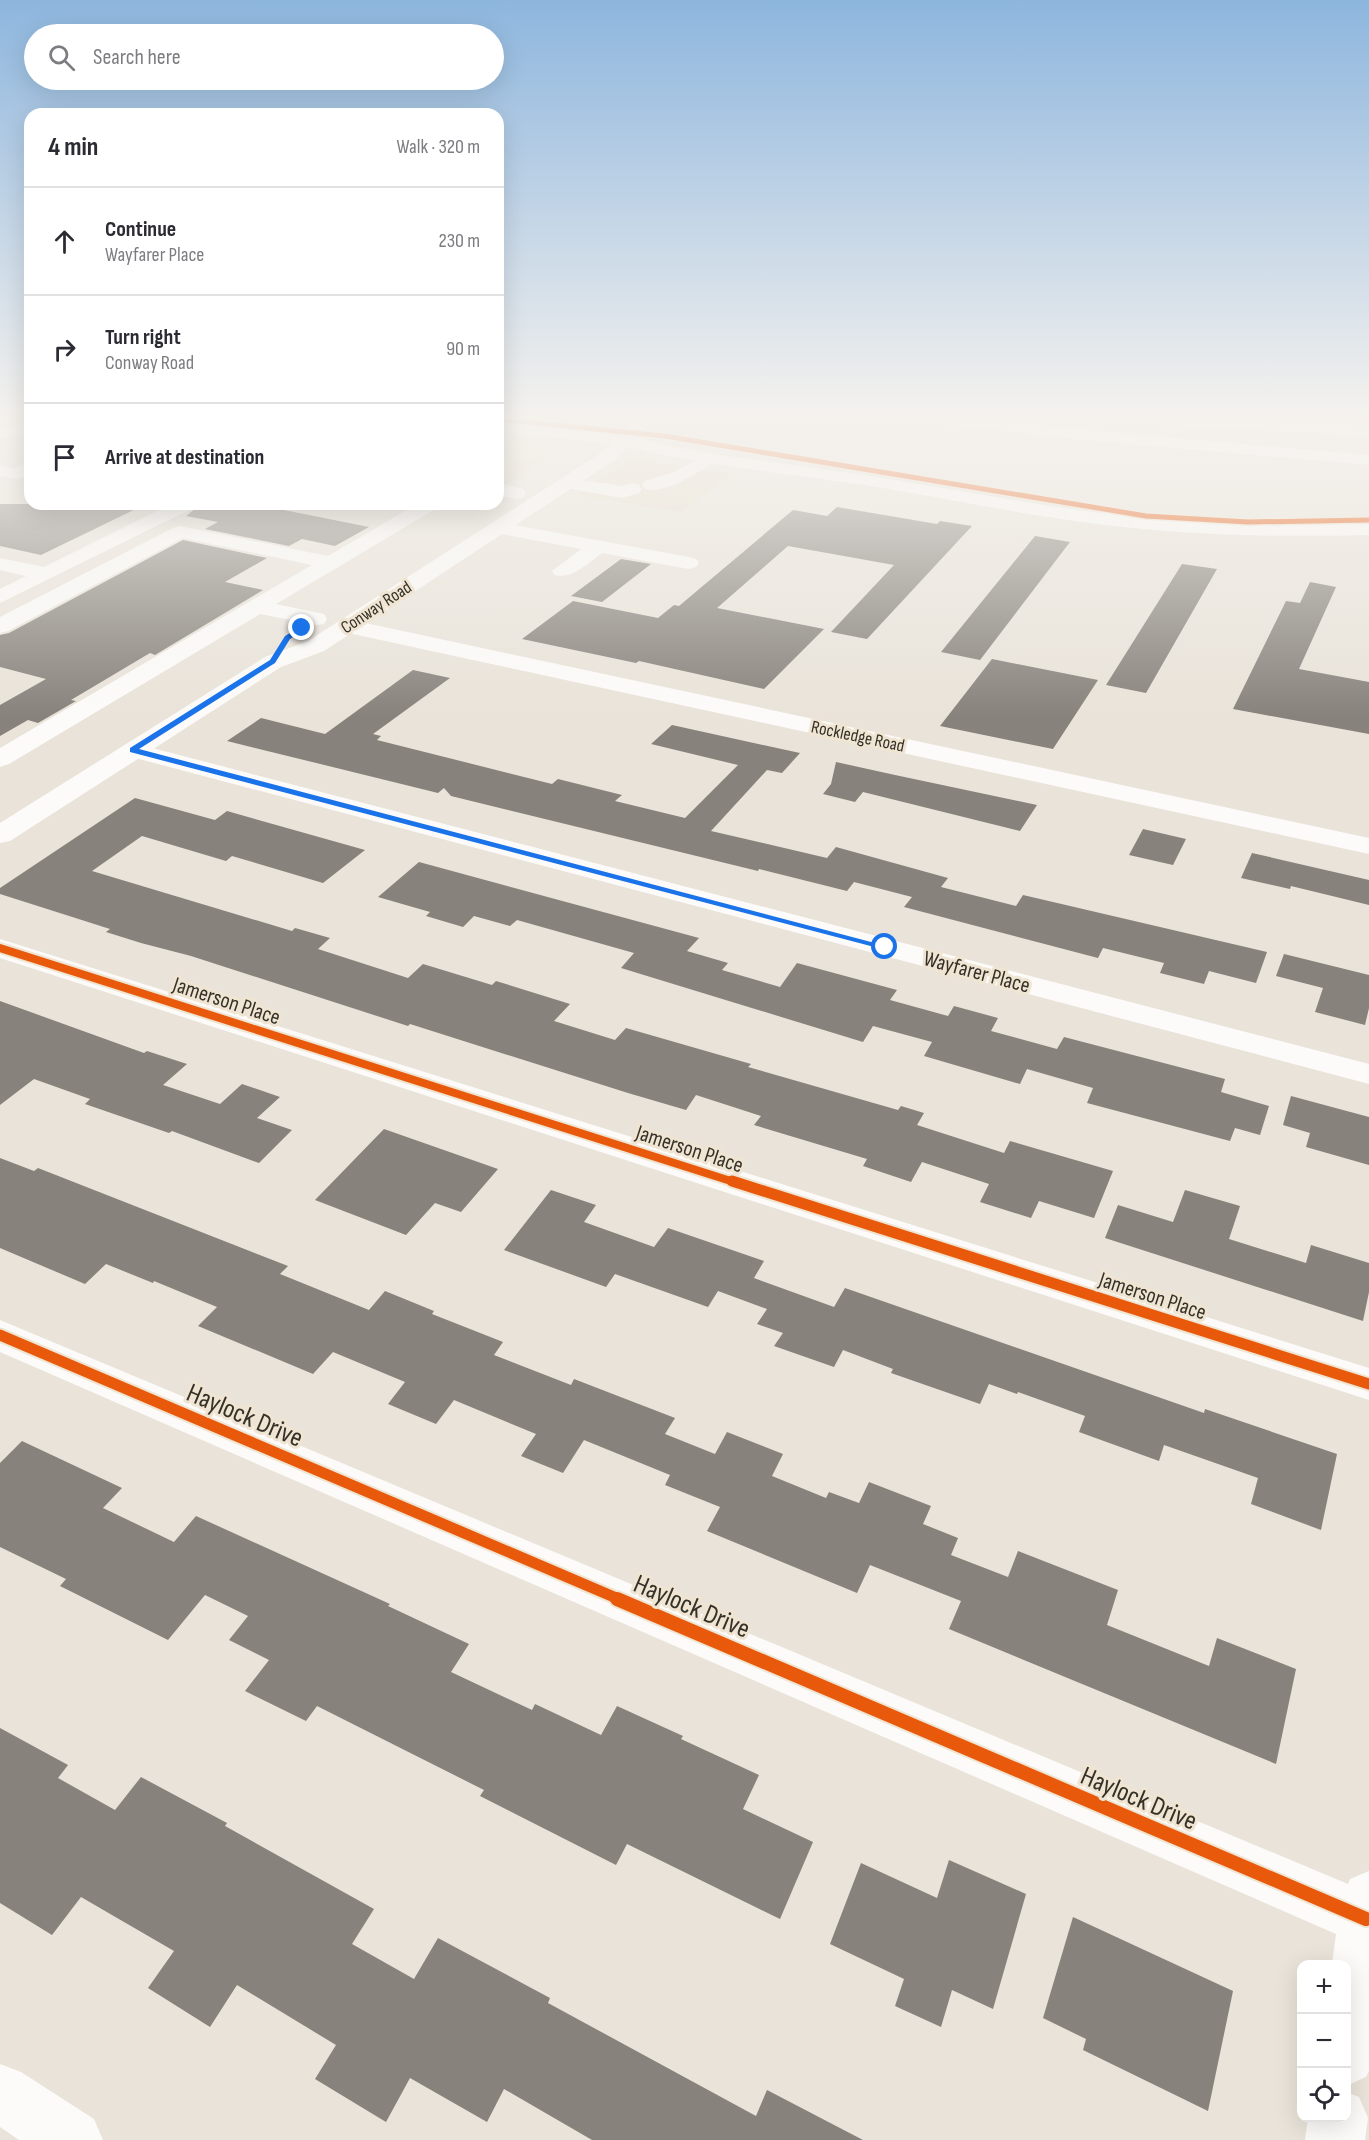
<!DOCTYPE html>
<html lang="en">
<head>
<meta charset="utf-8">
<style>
  body { margin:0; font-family:"Sofia Sans Condensed",sans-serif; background:#f7f7f7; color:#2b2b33 }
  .controls { position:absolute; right:18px; bottom:18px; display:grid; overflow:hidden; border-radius:12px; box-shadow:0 6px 24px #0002 }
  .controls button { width:54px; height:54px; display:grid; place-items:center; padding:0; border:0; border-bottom:2px solid #e1e1e2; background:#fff; color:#2b2b33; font:30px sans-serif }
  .stop { position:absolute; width:18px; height:18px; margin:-14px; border:4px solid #1a73e8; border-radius:50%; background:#fff }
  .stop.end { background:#1a73e8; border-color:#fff; box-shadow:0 2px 6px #0008 }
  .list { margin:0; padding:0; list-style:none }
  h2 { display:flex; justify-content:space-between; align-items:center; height:78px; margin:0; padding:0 24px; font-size:26px }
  h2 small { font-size:20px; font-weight:400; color:#7c7c81 }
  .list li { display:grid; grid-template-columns:39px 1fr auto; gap:18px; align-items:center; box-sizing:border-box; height:108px; padding:0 24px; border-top:2px solid #e1e1e2 }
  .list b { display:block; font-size:22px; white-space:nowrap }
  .list p { margin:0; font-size:20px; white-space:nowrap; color:#7c7c81 }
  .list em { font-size:20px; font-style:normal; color:#7c7c81 }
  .icon { flex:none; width:33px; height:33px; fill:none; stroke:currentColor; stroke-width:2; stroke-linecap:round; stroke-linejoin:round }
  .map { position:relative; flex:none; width:1369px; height:2140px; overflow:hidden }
  .search { position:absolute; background:#fff; box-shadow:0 6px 24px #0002; left:24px; top:24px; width:480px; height:66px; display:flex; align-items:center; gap:15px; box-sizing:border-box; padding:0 21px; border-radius:33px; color:#7c7c81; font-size:22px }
  .panel { position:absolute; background:#fff; box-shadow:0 6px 24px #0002; left:24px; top:108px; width:480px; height:402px; border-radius:18px }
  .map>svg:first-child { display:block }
  .built { fill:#e8deca }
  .green { fill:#d9cbb1 }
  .building { fill:#87827b }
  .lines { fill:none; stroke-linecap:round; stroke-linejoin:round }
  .minor { fill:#fcfbf9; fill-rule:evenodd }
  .major { fill:#fcfbf9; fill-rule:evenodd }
  .highway { fill:#fcfbf9; fill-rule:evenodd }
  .cycleway-far3-casing { stroke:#f0e5d2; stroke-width:8 }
  .cycleway-far2-casing { stroke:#f0e5d2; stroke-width:12 }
  .cycleway-far1-casing { stroke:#f0e5d2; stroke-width:15 }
  .cycleway-casing { stroke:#f0e5d2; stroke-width:18 }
  .cycleway-far3 { stroke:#e8590c; stroke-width:5 }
  .cycleway-far2 { stroke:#e8590c; stroke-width:8 }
  .cycleway-far1 { stroke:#e8590c; stroke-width:11 }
  .cycleway { stroke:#e8590c; stroke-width:14 }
  .route { fill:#1a73e8 }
  .labels { text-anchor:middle; stroke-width:6; stroke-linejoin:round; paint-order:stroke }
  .far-street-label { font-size:18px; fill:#353129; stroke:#f0e5d2 }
  .street-label { font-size:22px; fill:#353129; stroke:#f0e5d2 }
  .near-street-label { font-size:27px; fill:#353129; stroke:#f0e5d2 }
</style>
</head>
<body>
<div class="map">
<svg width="1369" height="2140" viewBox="0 0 1369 2140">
  <rect width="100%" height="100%" fill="#e9e3d9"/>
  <!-- built -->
  <path class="built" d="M 498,438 L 543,444 L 549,449 L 550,456 L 498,489 Z
    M 633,458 L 733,474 L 681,512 L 577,495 Z"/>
  <!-- green -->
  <path class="green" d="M 498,417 L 580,417 L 582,423 L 551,426 L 498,421 Z"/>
  <!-- building -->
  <path class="building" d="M 0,504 L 146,504 L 41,555 L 0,546 Z
    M 197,504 L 254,504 L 369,527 L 335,546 L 302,539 L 289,546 L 205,529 L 218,522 L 186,516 L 195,509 Z
    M 837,507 L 937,524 L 940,521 L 972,526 L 867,639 L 831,632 L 894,565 L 788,546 L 717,608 L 824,629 L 764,689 L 639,661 L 636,663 L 522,639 L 573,601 L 658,618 L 674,605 L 679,606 L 793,510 L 827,516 Z
    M 1035,536 L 1070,542 L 980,660 L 941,652 Z
    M 183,540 L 267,558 L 225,582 L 263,590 L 155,655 L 150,653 L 71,700 L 76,701 L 38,723 L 28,720 L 0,736 L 0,705 L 46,679 L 0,667 L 0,635 L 9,633 Z
    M 621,559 L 651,564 L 602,602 L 571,596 Z
    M 1182,564 L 1217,569 L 1146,693 L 1106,685 Z
    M 1310,582 L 1336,587 L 1299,669 L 1369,682 L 1369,734 L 1233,709 L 1286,601 L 1300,603 Z
    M 992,659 L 1098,680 L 1053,749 L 940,726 Z
    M 413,670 L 450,678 L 373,734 L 381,736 L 377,740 L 552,784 L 558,779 L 622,795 L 615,801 L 685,818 L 738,765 L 651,744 L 672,725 L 800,753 L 782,773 L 767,770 L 711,831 L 827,858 L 836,847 L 948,878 L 941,887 L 1016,906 L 1023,895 L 1267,952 L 1256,983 L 1209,971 L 1204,984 L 1160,973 L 1164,963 L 1103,948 L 1098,958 L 904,907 L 912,897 L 854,882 L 847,891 L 759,869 L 758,871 L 451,796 L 444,788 L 438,793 L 227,741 L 261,718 L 325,734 Z
    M 836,762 L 895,775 L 1037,805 L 1020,831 L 863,792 L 855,802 L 823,794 L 831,784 Z
    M 135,798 L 215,820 L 227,811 L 365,850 L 323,883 L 232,856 L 226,861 L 142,836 L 92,871 L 292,931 L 295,928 L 330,938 L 318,949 L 408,978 L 423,964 L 492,985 L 496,981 L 570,1004 L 554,1021 L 615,1040 L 626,1028 L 751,1064 L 748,1067 L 898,1110 L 901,1106 L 924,1113 L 917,1125 L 1004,1153 L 1010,1141 L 1113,1171 L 1094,1218 L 1039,1201 L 1031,1218 L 980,1202 L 989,1184 L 922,1162 L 911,1182 L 863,1166 L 867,1159 L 754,1125 L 761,1116 L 696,1095 L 686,1110 L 628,1093 L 410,1024 L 408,1026 L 191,956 L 141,943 L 106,932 L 110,929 L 0,894 L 0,888 Z
    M 1143,829 L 1186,839 L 1173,865 L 1129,855 Z
    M 1252,853 L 1369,880 L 1369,905 L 1291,886 L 1290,889 L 1241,878 Z
    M 419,862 L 699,938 L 687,951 L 728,963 L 722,970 L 780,987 L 797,963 L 897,990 L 890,1000 L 948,1016 L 954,1006 L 998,1018 L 991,1031 L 1057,1049 L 1064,1037 L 1225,1079 L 1221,1092 L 1269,1106 L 1260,1135 L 1235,1128 L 1230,1141 L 1087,1103 L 1093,1088 L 1027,1069 L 1020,1084 L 924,1056 L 932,1042 L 873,1026 L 863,1042 L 621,968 L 634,953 L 517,920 L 510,926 L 474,916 L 463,927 L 426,916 L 430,912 L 378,897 Z
    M 1284,954 L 1369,975 L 1369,1008 L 1365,1025 L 1315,1012 L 1323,988 L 1276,976 Z
    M 0,1001 L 144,1053 L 147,1051 L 187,1064 L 163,1085 L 220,1104 L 242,1084 L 280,1097 L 257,1118 L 292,1130 L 259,1163 L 172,1131 L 169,1133 L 85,1104 L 90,1099 L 34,1079 L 0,1105 Z
    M 1291,1096 L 1369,1117 L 1369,1165 L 1306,1147 L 1310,1133 L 1283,1125 Z
    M 384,1129 L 498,1169 L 461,1212 L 435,1203 L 406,1235 L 315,1200 Z
    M 0,1158 L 34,1171 L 38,1168 L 288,1266 L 280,1274 L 369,1310 L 385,1291 L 434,1311 L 432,1314 L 503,1342 L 494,1355 L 571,1385 L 574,1379 L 675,1418 L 665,1434 L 715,1454 L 727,1432 L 783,1454 L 772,1476 L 826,1498 L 829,1492 L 859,1503 L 869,1482 L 931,1506 L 923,1524 L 958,1538 L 951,1555 L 1008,1577 L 1018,1551 L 1118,1590 L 1107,1625 L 1209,1666 L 1217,1638 L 1296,1669 L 1276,1764 L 949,1629 L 961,1601 L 870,1565 L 857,1593 L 707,1531 L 720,1507 L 665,1485 L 670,1475 L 584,1440 L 563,1473 L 521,1456 L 536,1434 L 454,1400 L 436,1424 L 388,1404 L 405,1382 L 333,1352 L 313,1374 L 198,1326 L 217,1307 L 154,1281 L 153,1283 L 106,1264 L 85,1284 L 0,1248 Z
    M 551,1190 L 596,1205 L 584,1222 L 654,1247 L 668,1228 L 764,1261 L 754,1278 L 834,1307 L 845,1288 L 1204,1413 L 1205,1409 L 1337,1454 L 1321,1530 L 1251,1504 L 1258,1478 L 1164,1445 L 1159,1461 L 1079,1432 L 1085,1416 L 1018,1392 L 1017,1394 L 989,1384 L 980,1404 L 891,1373 L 893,1369 L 843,1350 L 834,1367 L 774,1346 L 783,1333 L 757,1324 L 767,1309 L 718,1291 L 708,1307 L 615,1274 L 606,1287 L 504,1250 Z
    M 1185,1190 L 1240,1206 L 1229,1239 L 1306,1263 L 1311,1245 L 1369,1263 L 1369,1292 L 1363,1321 L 1105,1238 L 1118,1205 L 1173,1222 Z
    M 22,1441 L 122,1488 L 103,1508 L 174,1542 L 196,1516 L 390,1604 L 388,1606 L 469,1644 L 451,1672 L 532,1710 L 535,1704 L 601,1735 L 617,1706 L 683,1736 L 681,1739 L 759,1775 L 743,1809 L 813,1842 L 780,1919 L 627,1844 L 616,1865 L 480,1796 L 484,1790 L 317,1706 L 306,1721 L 245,1691 L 269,1660 L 229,1640 L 248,1616 L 205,1595 L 168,1640 L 60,1586 L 66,1579 L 0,1547 L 0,1463 Z
    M 0,1728 L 68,1765 L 58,1778 L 115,1810 L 141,1777 L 227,1823 L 225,1826 L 374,1909 L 352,1944 L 414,1979 L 438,1938 L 550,1998 L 548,2003 L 756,2116 L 767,2090 L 863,2140 L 592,2140 L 504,2089 L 487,2122 L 410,2078 L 386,2122 L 315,2079 L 336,2045 L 237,1985 L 210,2027 L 148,1988 L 174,1951 L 81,1897 L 52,1935 L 0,1903 Z
    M 949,1860 L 1026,1894 L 993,2009 L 952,1990 L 941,2027 L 895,2006 L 904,1979 L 830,1944 L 861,1863 L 937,1898 Z
    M 1073,1917 L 1233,1991 L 1208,2111 L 1083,2050 L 1086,2039 L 1043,2018 Z"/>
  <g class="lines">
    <!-- minor -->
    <path class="minor" d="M 708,453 L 714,454 L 717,458 L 714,462 C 697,473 666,494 645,489 L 642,485 L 645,481 L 674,472 Z
      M 30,463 L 30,475 L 16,479 L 0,476 L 0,466 L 14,468 Z
      M 567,478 L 622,486 L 633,483 L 639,485 L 642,489 L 639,493 L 622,498 L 561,487 L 558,483 L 561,479 Z
      M 498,483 L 524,489 L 526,493 L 524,497 L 517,499 L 498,495 Z
      M 171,504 L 195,504 L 193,508 L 0,603 L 0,589 L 26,576 L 0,570 L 0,558 L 44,567 Z
      M 417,504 L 439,504 L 437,508 L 276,604 L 324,614 L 327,619 L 324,624 L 316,625 L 260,614 L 9,764 L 0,767 L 0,748 L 312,565 L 183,538 L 8,631 L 0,633 L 0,617 L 173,528 L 180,526 L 328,556 Z
      M 498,522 L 689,557 L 696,559 L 699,563 L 696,567 L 689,569 L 602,553 C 589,562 572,580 555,575 L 552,571 L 581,549 L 491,532 L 488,528 L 491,524 Z
      M 347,619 L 1369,838 L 1369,854 L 339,631 L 336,626 L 339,621 Z
      M 133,743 L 1369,1064 L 1369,1084 L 124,755 L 121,750 L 124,745 Z
      M 0,939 L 1369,1368 L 1369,1400 L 0,958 Z
      M 0,1320 L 1348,1884 L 1350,1879 L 1369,1871 L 1369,2071 L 1366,2077 L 1346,2086 L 1346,1964 L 1332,1964 L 1336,1934 L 0,1352 Z
      M 0,2064 L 21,2072 L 94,2119 L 103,2140 L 19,2140 L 0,2127 Z
      M 1346,2092 L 1359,2097 L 1368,2118 L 1365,2140 L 1305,2140 L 1308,2118 L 1346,2118 Z"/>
    <!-- major -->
    <path class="major" d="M 498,421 L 639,437 L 654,443 L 714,454 L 865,475 L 1050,506 L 1124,516 L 1239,524 L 1369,523 L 1369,535 C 1287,537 1206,536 1124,527 C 1037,518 951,499 865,485 C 785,473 706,466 628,447 L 616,459 L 324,651 L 281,667 L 10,841 L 0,843 L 0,823 L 265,657 L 308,641 L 604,451 L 611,444 L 498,431 Z
      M 30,423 L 30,433 L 0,438 L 0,428 Z"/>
    <!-- highway -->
    <path class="highway" d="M 595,417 L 620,417 L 618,421 L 588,430 L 549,437 L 543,436 L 541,432 L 543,428 Z
      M 637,417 L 654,417 L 630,445 L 618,445 L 615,441 Z
      M 916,417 L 971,417 L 1084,430 L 1369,455 L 1369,465 L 1084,440 L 924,422 Z
      M 1145,417 L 1212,417 L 1369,426 L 1369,436 L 1152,424 L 1146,423 Z"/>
    <defs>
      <path id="cycleway-far3" d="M 498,419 L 665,436 L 1146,516 L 1248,522 L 1369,520"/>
      <path id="cycleway-far2" d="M 0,948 L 737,1183"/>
      <path id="cycleway-far1" d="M 732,1181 L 1369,1384
        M 0,1335 L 621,1600"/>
      <path id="cycleway" d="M 617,1599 L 1366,1919"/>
    </defs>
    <!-- cycleway-far3 casing -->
    <use href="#cycleway-far3" class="cycleway-far3-casing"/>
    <!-- cycleway-far2 casing -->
    <use href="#cycleway-far2" class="cycleway-far2-casing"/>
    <!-- cycleway-far1 casing -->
    <use href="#cycleway-far1" class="cycleway-far1-casing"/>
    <!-- cycleway casing -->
    <use href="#cycleway" class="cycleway-casing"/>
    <!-- cycleway-far3 -->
    <use href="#cycleway-far3" class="cycleway-far3"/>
    <!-- cycleway-far2 -->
    <use href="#cycleway-far2" class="cycleway-far2"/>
    <!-- cycleway-far1 -->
    <use href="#cycleway-far1" class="cycleway-far1"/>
    <!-- cycleway -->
    <use href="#cycleway" class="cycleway"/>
  </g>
  <!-- sky -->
  <linearGradient id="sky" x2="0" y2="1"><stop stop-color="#8db6de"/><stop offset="0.58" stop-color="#f5f2ee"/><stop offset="1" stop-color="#f5f2ee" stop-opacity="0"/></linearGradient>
  <rect width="1369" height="717" fill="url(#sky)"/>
  <!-- route -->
  <path class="route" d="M 302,626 L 304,630 L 290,639 L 275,663 L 139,749 L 890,947 L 882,949 L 130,752 L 130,748 L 270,660 L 285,636 Z"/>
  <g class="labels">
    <!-- far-street labels -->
    <g class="far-street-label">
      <text transform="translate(376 607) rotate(-33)" y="6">Conway Road</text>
      <text transform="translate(858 736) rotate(12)" y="6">Rockledge Road</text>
    </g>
    <!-- street labels -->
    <g class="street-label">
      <text transform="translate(977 971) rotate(15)" y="8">Wayfarer Place</text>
      <text transform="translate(227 1000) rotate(18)" y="8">Jamerson Place</text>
      <text transform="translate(690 1148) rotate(18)" y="8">Jamerson Place</text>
      <text transform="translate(1153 1295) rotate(18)" y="8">Jamerson Place</text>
    </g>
    <!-- near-street labels -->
    <g class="near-street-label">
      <text transform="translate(245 1415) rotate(23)" y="9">Haylock Drive</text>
      <text transform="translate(692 1606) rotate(23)" y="9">Haylock Drive</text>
      <text transform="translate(1139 1798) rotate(23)" y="9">Haylock Drive</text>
    </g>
  </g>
</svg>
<div class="controls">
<button>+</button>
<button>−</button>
<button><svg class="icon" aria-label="locate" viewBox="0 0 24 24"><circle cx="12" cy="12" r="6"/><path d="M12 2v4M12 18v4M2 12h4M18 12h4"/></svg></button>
</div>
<div class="stop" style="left:885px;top:947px"></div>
<div class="stop end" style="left:302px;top:628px"></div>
<div class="search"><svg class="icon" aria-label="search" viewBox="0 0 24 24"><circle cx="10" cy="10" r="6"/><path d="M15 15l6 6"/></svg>Search here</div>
<section class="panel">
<h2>4 min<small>Walk · 320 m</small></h2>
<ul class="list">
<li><svg class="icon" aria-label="ahead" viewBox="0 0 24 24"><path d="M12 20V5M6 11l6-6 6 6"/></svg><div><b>Continue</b><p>Wayfarer Place</p></div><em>230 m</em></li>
<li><svg class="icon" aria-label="right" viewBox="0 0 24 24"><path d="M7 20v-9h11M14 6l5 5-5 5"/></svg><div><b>Turn right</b><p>Conway Road</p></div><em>90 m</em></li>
<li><svg class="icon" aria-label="arrive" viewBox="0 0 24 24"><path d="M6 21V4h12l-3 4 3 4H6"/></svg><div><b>Arrive at destination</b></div></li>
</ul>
</section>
</div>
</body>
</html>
